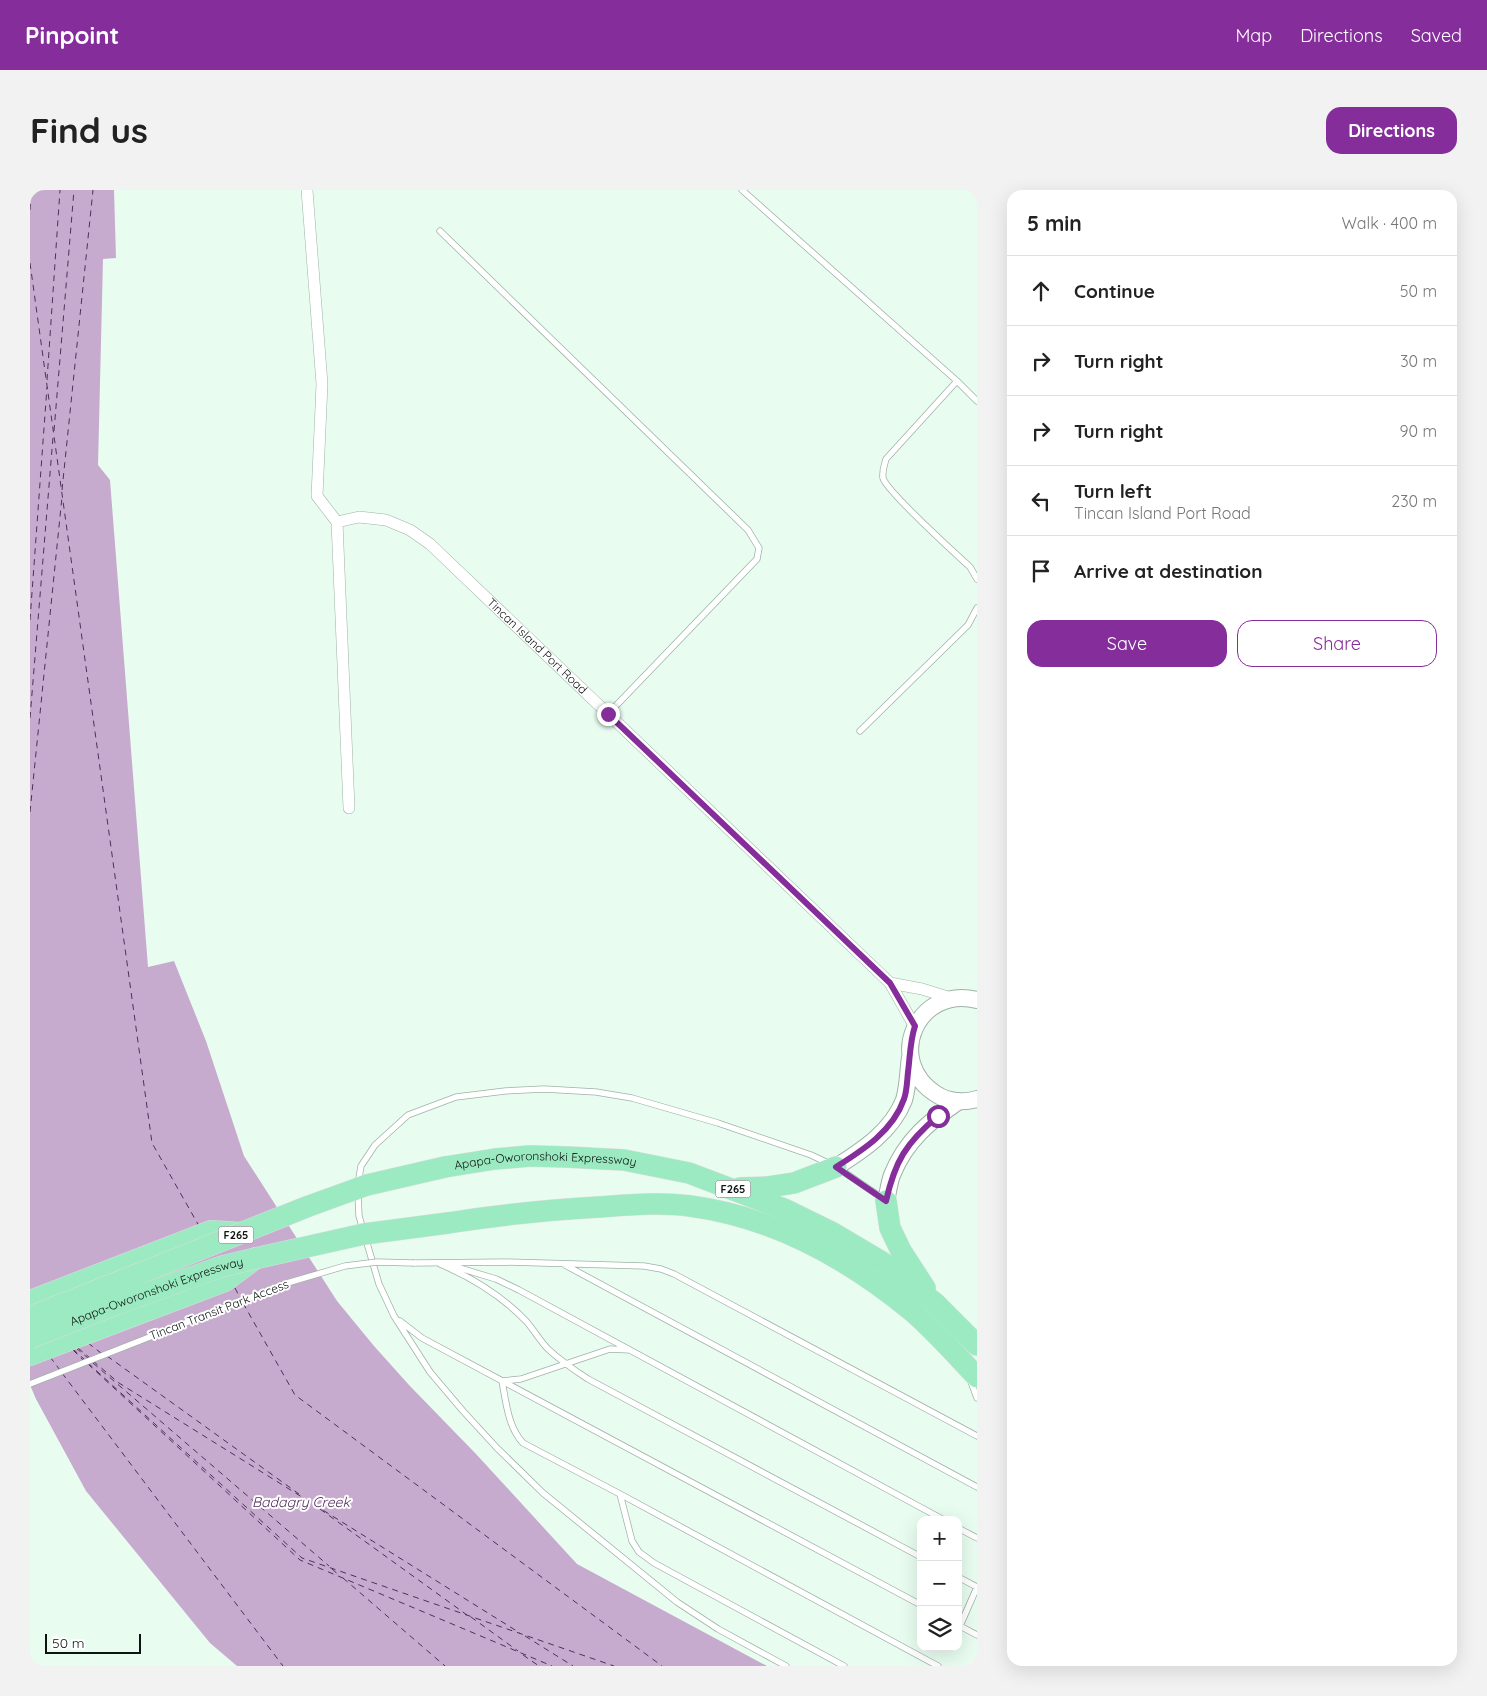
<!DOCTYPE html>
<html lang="en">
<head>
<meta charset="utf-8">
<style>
  body { margin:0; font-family:Quicksand,sans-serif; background:#f2f2f2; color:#222 }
  .controls { position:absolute; right:15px; bottom:15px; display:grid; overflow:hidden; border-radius:10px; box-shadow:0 5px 20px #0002 }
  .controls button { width:45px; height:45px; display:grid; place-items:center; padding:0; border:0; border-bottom:1px solid #e0e0e0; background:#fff; color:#222; font:25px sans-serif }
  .scale { position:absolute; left:15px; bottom:12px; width:96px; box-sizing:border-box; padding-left:5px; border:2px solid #0d1411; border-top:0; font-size:14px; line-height:18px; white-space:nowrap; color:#0d1411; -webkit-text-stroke:4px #fff; paint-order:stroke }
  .stop { position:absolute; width:15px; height:15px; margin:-11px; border:4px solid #852d9a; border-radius:50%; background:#fff }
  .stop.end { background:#852d9a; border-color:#fff; box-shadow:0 1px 5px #0008 }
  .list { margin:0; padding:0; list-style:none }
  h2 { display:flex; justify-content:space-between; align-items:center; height:65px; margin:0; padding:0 20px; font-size:21px }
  h2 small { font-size:16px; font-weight:400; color:#767676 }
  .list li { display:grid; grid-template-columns:32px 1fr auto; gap:15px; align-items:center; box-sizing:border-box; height:70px; padding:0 20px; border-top:1px solid #e0e0e0 }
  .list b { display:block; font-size:19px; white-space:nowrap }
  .list p { margin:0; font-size:16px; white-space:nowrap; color:#767676 }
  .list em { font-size:16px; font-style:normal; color:#767676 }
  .actions { display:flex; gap:10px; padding:15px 20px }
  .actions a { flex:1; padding:11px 0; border:1px solid #852d9a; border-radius:15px; text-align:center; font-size:18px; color:#852d9a }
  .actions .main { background:#852d9a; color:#fff }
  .icon { flex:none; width:28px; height:28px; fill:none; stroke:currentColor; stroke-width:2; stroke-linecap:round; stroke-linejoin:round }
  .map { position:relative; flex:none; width:947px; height:1476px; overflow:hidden; border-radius:15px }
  header { display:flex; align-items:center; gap:30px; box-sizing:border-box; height:70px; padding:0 25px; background:#852d9a; color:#fff }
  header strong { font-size:24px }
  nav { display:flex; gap:28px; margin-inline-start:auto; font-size:18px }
  .intro { display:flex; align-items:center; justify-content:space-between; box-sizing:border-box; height:120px; padding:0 30px }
  h1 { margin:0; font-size:35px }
  .button { padding:12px 22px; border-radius:15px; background:#852d9a; color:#fff; font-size:18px; font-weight:700 }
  main { display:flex; gap:30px; padding:0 30px }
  aside { flex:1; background:#fff; border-radius:15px; box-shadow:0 5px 20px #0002 }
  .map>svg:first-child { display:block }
  .water { fill:#c7abce }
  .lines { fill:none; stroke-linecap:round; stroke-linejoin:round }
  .ferry { stroke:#522e5c; stroke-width:1; stroke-dasharray:6 5; stroke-linecap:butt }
  .lane-casing { stroke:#9fb2a7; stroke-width:7 }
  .street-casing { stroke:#9fb2a7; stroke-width:12 }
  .secondary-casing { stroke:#9fb2a7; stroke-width:18 }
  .highway-casing { stroke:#dddede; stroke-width:22 }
  .lane { stroke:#fff; stroke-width:5.5 }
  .street { stroke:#fff; stroke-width:11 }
  .secondary { stroke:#fff; stroke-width:16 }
  .highway { stroke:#9beac1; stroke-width:21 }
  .lane-bridge-casing { stroke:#9fb2a7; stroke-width:7; stroke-linecap:butt }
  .highway-bridge-casing { stroke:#dddede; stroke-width:22; stroke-linecap:butt }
  .lane-bridge { stroke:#fff; stroke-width:5.5 }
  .highway-bridge { stroke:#9beac1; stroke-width:21 }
  .route { stroke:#852d9a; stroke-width:6 }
  .labels { text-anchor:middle; stroke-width:4; stroke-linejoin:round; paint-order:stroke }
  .shield { fill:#fff; stroke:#565a58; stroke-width:1 }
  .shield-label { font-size:11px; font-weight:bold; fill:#0d1411 }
  .street-label { font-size:12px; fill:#0d1411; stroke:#fff }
  .water-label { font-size:14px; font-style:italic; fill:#522e5c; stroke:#fff }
</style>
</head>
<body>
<header>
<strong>Pinpoint</strong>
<nav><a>Map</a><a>Directions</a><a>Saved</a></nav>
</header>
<div class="intro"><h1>Find us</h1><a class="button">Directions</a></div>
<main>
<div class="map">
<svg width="947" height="1476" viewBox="0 0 947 1476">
  <rect width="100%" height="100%" fill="#e8fcf0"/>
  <!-- water -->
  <path class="water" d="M 0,0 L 84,0 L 86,68 L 73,69 L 68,275 L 80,290 L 118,777 L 144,771 L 176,851 L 214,966 L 307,1111 L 344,1156 L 379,1195 L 446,1264 L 547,1374 L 737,1476 L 207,1476 L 180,1453 L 56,1301 L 6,1209 L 0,1195 Z"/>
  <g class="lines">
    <!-- ferry -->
    <path class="ferry" d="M 0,20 L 1,0
      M 0,73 L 122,953 L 169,1036
      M 17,190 L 30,0
      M 24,241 L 44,0
      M 32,300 L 63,0
      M 0,430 L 17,197
      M 0,528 L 23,247
      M 0,622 L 32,307
      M 205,1098 L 211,1110
      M 213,1113 L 265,1205 L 632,1476
      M 58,1153 L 71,1163
      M 46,1158 L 58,1168
      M 48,1158 L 60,1168
      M 43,1159 L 55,1170
      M 43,1160 L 53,1170
      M 77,1166 L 269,1304
      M 20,1167 L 30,1180
      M 63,1171 L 89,1193 L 490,1443
      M 58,1173 L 272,1368 L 584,1476
      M 63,1173 L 299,1376
      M 58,1174 L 270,1370 L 522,1476
      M 32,1183 L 253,1476
      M 290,1319 L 437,1425
      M 302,1379 L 310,1386
      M 313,1388 L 415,1476
      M 441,1427 L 488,1461
      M 495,1446 L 543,1476
      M 493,1465 L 509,1476"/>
    <defs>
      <path id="lane" d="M 712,0 L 927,191 L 947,211
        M 410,41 L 718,340 L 729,358 L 727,369 L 578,524
        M 927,191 L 856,269 C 854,276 852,281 853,288 C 857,302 925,363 940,377 L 947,389
        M 830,541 L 938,435 L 947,418
        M 808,978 L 852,1008
        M 328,994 L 331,976 L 345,955 L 378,925 L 426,907 L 475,901 L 514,899 L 566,902 L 602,908 L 688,933 L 781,965 L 800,974
        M 328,1003 L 329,1026 L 349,1094 L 364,1126 L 400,1182 L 433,1221 L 467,1258 L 513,1303 L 647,1412 L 688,1439 L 756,1476
        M 384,1073 L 475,1072 L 614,1076 L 631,1079 L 644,1084 L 947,1246
        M 410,1074 C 443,1088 472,1106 496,1131 C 504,1140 510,1151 518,1159 C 530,1170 544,1180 558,1189 L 891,1367
        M 535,1075 L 947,1297
        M 423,1076 L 466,1089 L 489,1100 L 914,1330
        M 370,1131 L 392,1148 L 891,1415
        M 600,1160 L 580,1159 L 491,1189 L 472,1191 C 476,1212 478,1237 493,1253 L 590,1304 L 908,1476
        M 940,1189 L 947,1208
        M 590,1304 L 602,1351 L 609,1362 L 624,1373 L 814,1476
        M 928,1338 L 947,1348
        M 928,1387 L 947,1397
        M 928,1435 L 947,1445
        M 930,1436 L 947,1397"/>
      <g id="street">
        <path d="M 277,0 L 292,194 L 287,306 L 307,332 L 319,618"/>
        <path id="s1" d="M 307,332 L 329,327 L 356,330 L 380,340 L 400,354 L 860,793 L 885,837"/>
        <path d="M 860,793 L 892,799 L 921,808"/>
      </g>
      <path id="secondary" d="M 947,810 C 887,795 854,871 906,904 C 918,912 934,913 947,909
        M 806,977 C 833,960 862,941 874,910 C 878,897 878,881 880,867
        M 856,1011 C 858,1003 859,993 862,985 C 876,950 900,931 929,911"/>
      <g id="highway">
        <path id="s2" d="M 415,977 L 465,969 L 500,966 L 537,967 L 594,970 L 659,983 L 754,1019 L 803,1043 L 852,1072 L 905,1113 L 947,1155"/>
        <path d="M 710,998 L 738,997 L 764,993 L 806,977"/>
        <path d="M 856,1011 L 860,1038 L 871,1061 L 895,1098"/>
        <path d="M 418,1033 C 468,1025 518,1020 569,1017 C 599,1015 630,1012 660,1016 C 743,1027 819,1069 883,1122 C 906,1142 926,1165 947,1187"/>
        <path d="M 0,1111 L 181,1041 L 212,1043"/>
        <path d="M 0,1165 L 195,1091 L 226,1068"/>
      </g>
    </defs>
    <!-- lane casing -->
    <use href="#lane" class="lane-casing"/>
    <!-- street casing -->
    <use href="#street" class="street-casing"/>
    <!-- secondary casing -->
    <use href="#secondary" class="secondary-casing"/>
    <!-- highway casing -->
    <use href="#highway" class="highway-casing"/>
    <!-- lane -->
    <use href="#lane" class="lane"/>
    <!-- street -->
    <use href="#street" class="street"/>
    <!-- secondary -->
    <use href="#secondary" class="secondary"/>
    <!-- highway -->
    <use href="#highway" class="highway"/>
    <defs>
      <path id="lane-bridge" d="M 0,1194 L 257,1093 L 315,1076 L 347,1072 L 384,1073"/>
      <g id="highway-bridge">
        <path d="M 0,1127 L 279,1016 L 337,995 L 415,977"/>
        <path id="s3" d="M 0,1148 L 87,1114 L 190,1077 L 227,1068 L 334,1044 L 418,1033"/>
      </g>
    </defs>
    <!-- lane-bridge casing -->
    <use href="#lane-bridge" class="lane-bridge-casing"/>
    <!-- highway-bridge casing -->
    <use href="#highway-bridge" class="highway-bridge-casing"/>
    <!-- lane-bridge -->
    <use href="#lane-bridge" class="lane-bridge"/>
    <!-- highway-bridge -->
    <use href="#highway-bridge" class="highway-bridge"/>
  </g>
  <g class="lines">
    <!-- route -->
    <path class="route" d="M 578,524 L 860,793 L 885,836 C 880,851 880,867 878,882 C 877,891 877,901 874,909 C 863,941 833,960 806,977 L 856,1011 C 865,971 876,953 908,926"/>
  </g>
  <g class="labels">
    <!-- shield labels -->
    <g class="shield">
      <rect x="685.5" y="990.5" width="35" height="17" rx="4"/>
      <rect x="188.5" y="1036.5" width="35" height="17" rx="4"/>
    </g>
    <g class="shield-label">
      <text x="703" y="1003">F265</text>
      <text x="206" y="1049">F265</text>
    </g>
    <!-- street labels -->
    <g class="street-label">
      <text dy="4" stroke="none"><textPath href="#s1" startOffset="248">Tincan Island Port Road</textPath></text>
      <text dy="4" stroke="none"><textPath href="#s2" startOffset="101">Apapa-Oworonshoki Expressway</textPath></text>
      <text dy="4" stroke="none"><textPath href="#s3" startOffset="135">Apapa-Oworonshoki Expressway</textPath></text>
      <text transform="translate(189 1120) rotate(-21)" y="4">Tincan Transit Park Access</text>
    </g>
    <!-- water labels -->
    <g class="water-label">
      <text x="271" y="1317">Badagry Creek</text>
    </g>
  </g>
</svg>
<div class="controls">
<button>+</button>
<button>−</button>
<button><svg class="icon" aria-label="layers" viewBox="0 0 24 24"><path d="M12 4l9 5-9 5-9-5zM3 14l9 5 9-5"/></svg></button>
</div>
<div class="scale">50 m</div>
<div class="stop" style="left:908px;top:926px"></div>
<div class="stop end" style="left:578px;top:524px"></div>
</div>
<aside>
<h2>5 min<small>Walk · 400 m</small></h2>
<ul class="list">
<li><svg class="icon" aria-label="ahead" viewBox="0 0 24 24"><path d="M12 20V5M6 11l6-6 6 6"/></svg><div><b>Continue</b></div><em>50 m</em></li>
<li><svg class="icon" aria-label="right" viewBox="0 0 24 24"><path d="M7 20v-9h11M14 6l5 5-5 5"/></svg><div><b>Turn right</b></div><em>30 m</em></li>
<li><svg class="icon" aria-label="right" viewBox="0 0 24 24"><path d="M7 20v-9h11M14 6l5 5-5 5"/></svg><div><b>Turn right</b></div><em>90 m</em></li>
<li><svg class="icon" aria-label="left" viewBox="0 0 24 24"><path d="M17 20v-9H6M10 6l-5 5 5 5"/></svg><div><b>Turn left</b><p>Tincan Island Port Road</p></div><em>230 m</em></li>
<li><svg class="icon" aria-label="arrive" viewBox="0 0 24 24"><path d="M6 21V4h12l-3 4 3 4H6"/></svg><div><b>Arrive at destination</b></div></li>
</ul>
<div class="actions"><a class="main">Save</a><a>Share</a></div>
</aside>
</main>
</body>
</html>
